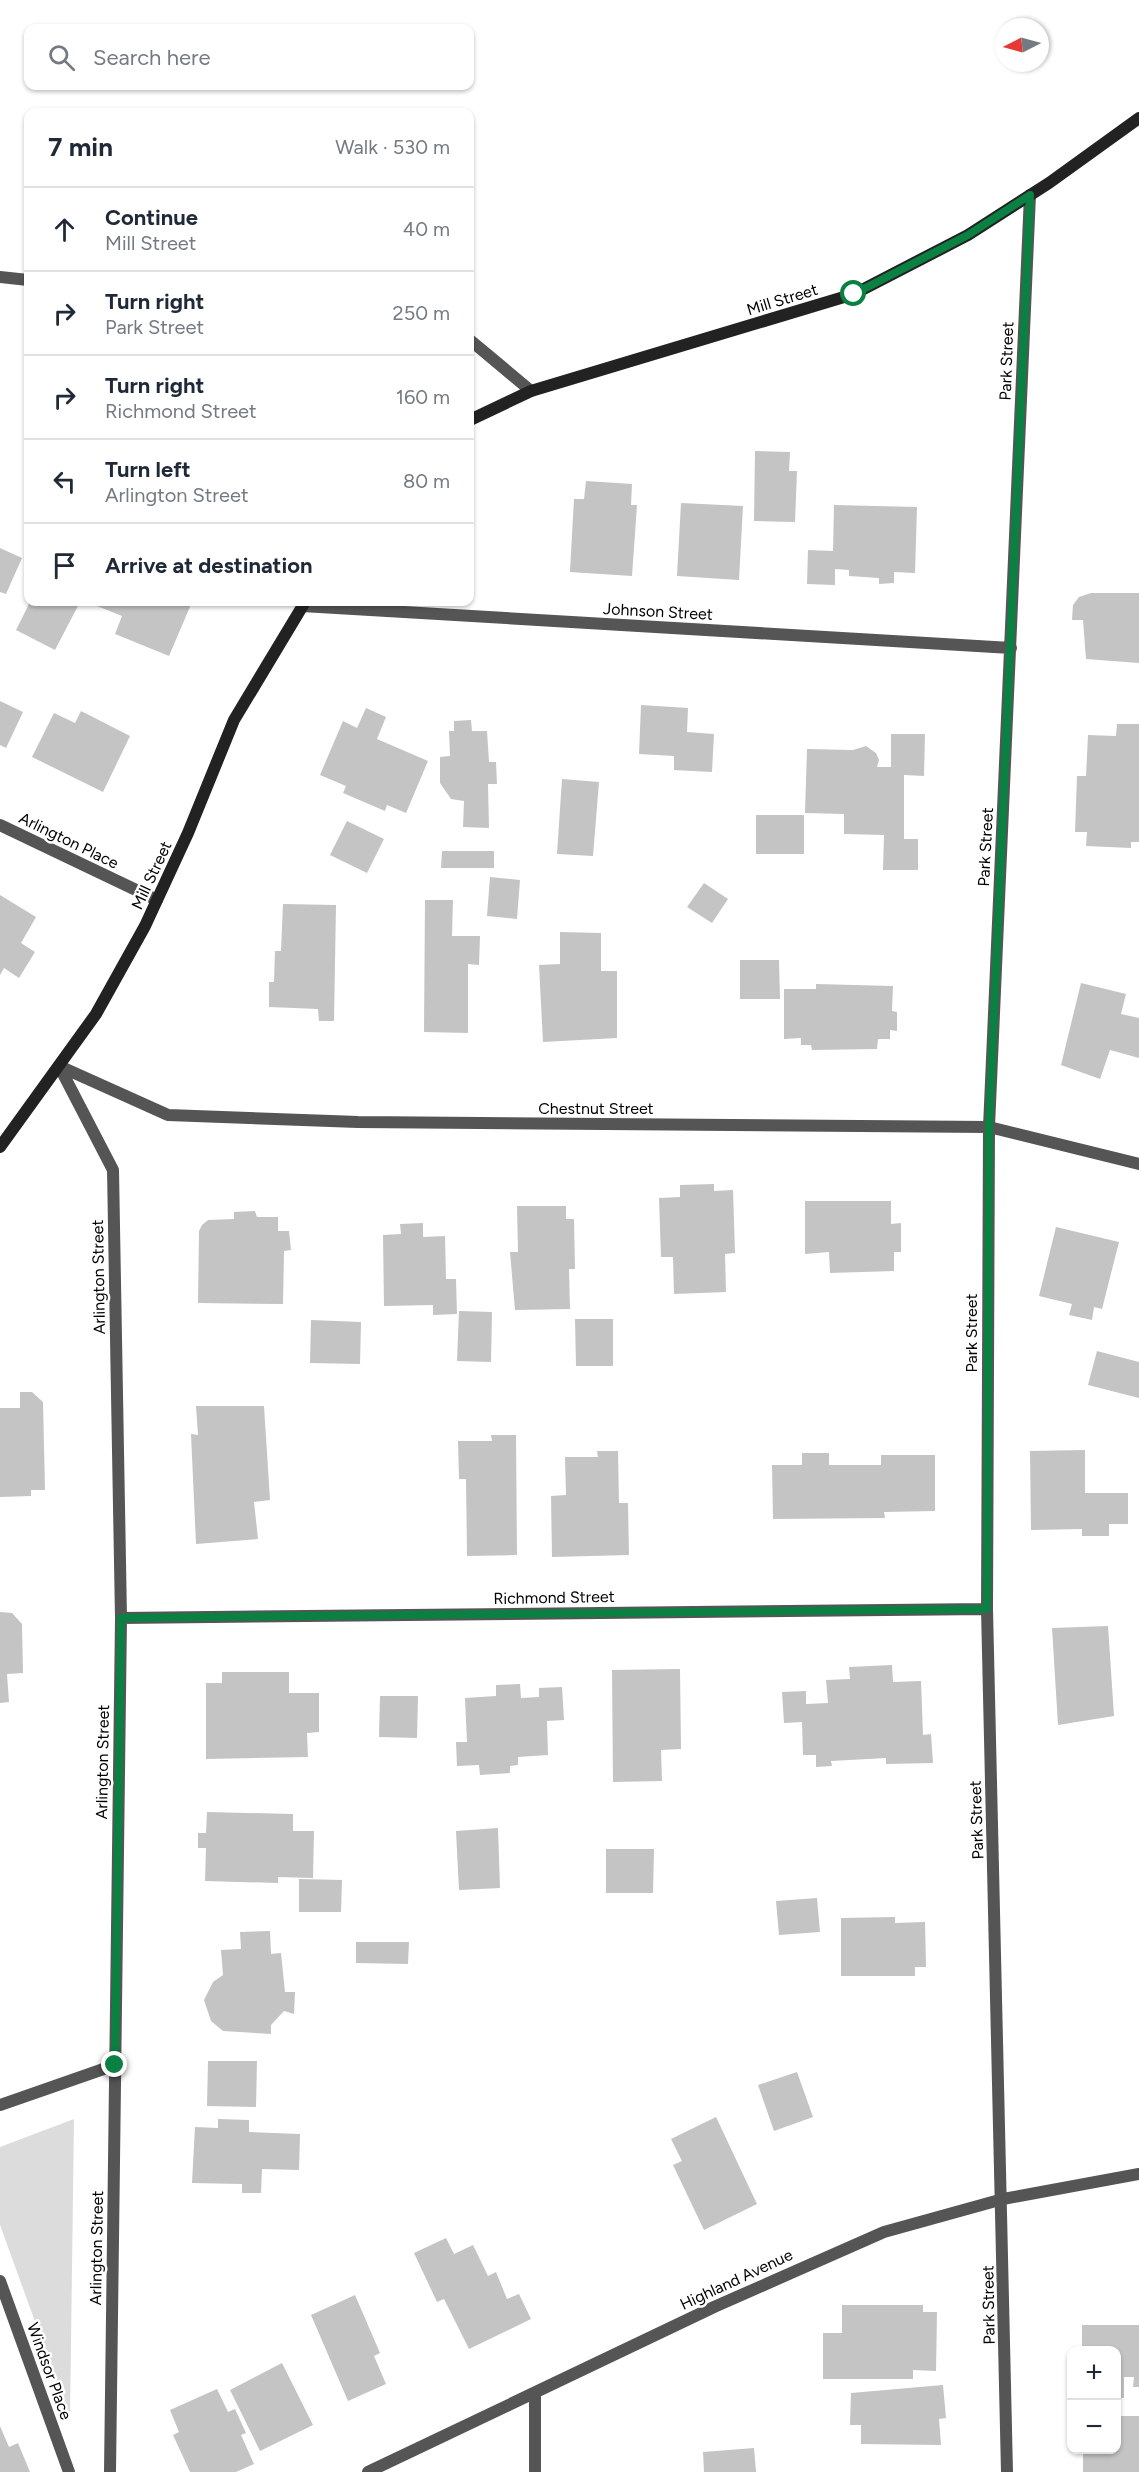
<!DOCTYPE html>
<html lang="en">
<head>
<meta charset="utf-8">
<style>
  body { margin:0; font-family:Figtree,sans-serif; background:#f6f6f7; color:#1f2937 }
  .controls { position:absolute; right:18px; bottom:18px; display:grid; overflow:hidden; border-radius:12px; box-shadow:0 2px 4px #0004 }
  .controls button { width:54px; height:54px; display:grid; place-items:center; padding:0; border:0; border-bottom:2px solid #e0e1e3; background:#fff; color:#1f2937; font:30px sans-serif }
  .compass { position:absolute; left:995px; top:18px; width:54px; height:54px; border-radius:50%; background:#fff; box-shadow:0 2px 4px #0004; rotate:264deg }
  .stop { position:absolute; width:18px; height:18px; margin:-14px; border:4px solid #0b8043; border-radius:50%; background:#fff }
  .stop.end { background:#0b8043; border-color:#fff; box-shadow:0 2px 6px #0008 }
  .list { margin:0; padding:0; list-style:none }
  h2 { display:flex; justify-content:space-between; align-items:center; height:78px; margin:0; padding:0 24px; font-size:26px }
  h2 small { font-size:20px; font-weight:400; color:#747a83 }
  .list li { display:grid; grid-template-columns:39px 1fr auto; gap:18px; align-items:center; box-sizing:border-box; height:84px; padding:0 24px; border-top:2px solid #e0e1e3 }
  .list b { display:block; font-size:22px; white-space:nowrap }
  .list p { margin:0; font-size:20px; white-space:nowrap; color:#747a83 }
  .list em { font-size:20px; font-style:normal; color:#747a83 }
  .icon { flex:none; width:33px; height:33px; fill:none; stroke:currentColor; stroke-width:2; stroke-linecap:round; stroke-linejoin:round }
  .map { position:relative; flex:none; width:1139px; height:2472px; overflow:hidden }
  .search { position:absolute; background:#fff; box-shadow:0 2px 4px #0004; left:24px; top:24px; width:450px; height:66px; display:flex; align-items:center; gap:15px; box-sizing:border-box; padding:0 21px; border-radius:12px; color:#747a83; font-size:22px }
  .panel { position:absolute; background:#fff; box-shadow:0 2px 4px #0004; left:24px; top:108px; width:450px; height:498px; border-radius:12px }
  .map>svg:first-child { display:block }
  .green { fill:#dcdcdc }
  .building { fill:#c4c4c4 }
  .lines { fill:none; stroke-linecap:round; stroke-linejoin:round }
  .minor { stroke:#555; stroke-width:12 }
  .secondary { stroke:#222; stroke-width:12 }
  .route { stroke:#0b8043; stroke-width:8 }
  .labels { text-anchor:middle; stroke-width:5; stroke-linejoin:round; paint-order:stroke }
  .street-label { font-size:16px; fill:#000; stroke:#fff }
</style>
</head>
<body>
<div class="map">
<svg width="1139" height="2472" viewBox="0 0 1139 2472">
  <rect width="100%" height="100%" fill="#fff"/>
  <!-- green -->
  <path class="green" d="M 74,2119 L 70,2418 L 0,2225 L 0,2147 Z"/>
  <!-- building -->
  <path class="building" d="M 755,451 L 790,452 L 789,471 L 797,471 L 795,522 L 754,521 Z
    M 586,481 L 632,484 L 631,505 L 637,505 L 632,576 L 570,572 L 574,499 L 584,499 Z
    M 681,503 L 743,506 L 739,580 L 677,576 Z
    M 834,505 L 917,507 L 915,573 L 894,572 L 894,583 L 879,584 L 879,578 L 849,576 L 849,570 L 835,569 L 835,585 L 807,584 L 808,550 L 833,551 Z
    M 0,548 L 22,558 L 6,594 L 0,592 Z
    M 1091,593 L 1139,593 L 1139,663 L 1086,659 L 1083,620 L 1072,620 L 1073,605 L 1079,597 Z
    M 30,602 L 80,602 L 55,650 L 16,630 Z
    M 87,602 L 192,602 L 169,656 L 115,634 L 122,616 Z
    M 0,701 L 23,712 L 6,748 L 0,745 Z
    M 641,705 L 688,708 L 687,732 L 714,734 L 712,772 L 674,770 L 674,756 L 639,754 Z
    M 366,708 L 386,717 L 377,739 L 428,761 L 406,813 L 387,805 L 385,811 L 343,793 L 346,786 L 320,775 L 343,721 L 357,728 Z
    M 81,711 L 130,736 L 103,792 L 32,757 L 54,713 L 75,723 Z
    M 471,720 L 472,731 L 487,731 L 489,762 L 496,762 L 497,784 L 488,784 L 489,828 L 463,827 L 464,801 L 451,799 L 440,783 L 440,757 L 450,756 L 449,731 L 454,731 L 454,721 Z
    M 1117,724 L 1139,724 L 1139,842 L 1131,842 L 1131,848 L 1086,846 L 1087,832 L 1075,832 L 1077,776 L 1086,776 L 1088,735 L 1116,736 Z
    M 891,734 L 925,734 L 924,776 L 904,775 L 904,839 L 918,839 L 918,870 L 883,870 L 884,835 L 844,834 L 844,814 L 805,813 L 807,749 L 853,750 L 866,746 L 876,753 L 879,760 L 877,767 L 891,767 Z
    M 562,779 L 599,782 L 593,856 L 557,854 Z
    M 756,815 L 804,815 L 804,854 L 756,854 Z
    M 347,821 L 384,839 L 367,873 L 330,855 Z
    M 442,851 L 494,851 L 494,868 L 441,868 Z
    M 490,877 L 520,880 L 517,919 L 487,916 Z
    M 704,883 L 728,899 L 712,923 L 687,907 Z
    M 0,895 L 36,917 L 21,943 L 35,952 L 19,978 L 4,968 L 0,975 Z
    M 425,900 L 453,900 L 452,936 L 480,936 L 479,965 L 468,964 L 468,1033 L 424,1032 Z
    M 283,904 L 336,905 L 334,1021 L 319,1021 L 318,1009 L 269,1007 L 269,982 L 274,982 L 275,951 L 281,951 Z
    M 560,932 L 601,933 L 601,971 L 617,971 L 617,1038 L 543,1042 L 539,965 L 560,964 Z
    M 740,960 L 779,960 L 780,999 L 740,999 Z
    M 1081,983 L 1126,994 L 1121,1014 L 1139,1018 L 1139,1058 L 1110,1050 L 1100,1079 L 1061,1065 Z
    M 816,984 L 893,986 L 892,1011 L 897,1012 L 897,1031 L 890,1030 L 890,1039 L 878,1039 L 877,1049 L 812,1050 L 811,1045 L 801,1045 L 801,1038 L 784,1039 L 784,989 L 816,989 Z
    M 714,1184 L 714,1191 L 733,1190 L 735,1253 L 725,1254 L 726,1292 L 674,1294 L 673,1257 L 661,1257 L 659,1198 L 680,1197 L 680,1185 Z
    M 805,1201 L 891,1201 L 891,1224 L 901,1223 L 901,1252 L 894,1252 L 894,1271 L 830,1273 L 829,1252 L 805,1254 Z
    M 517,1206 L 566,1206 L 566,1219 L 574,1219 L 575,1269 L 569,1269 L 570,1309 L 515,1310 L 510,1252 L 518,1252 Z
    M 255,1211 L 257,1217 L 278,1217 L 278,1231 L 289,1231 L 291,1250 L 284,1251 L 283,1304 L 198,1303 L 199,1231 L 202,1225 L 208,1220 L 234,1219 L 234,1212 Z
    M 423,1223 L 423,1237 L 445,1236 L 446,1279 L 456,1279 L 457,1314 L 433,1315 L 433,1305 L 384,1306 L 383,1235 L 401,1234 L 400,1224 Z
    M 1056,1227 L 1119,1242 L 1102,1309 L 1094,1307 L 1092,1320 L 1069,1315 L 1072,1304 L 1039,1296 Z
    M 459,1311 L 492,1312 L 491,1362 L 457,1361 Z
    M 575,1319 L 613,1319 L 613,1366 L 576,1366 Z
    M 311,1320 L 361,1322 L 360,1364 L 310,1363 Z
    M 1097,1351 L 1139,1362 L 1139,1398 L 1088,1385 Z
    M 20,1392 L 32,1392 L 43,1402 L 45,1490 L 31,1490 L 31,1496 L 0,1497 L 0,1408 L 20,1408 Z
    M 196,1406 L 264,1406 L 270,1500 L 254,1502 L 258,1539 L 196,1544 L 191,1434 L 198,1435 Z
    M 491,1435 L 516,1435 L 517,1555 L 467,1556 L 466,1479 L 459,1479 L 458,1441 L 492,1441 Z
    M 1085,1450 L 1085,1493 L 1128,1493 L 1128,1524 L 1109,1524 L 1109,1536 L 1082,1536 L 1082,1529 L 1031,1530 L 1030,1451 Z
    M 597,1451 L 618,1451 L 619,1503 L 628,1503 L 629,1555 L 552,1557 L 551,1496 L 566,1495 L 565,1457 L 598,1457 Z
    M 802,1453 L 829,1453 L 829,1465 L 881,1465 L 881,1455 L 935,1455 L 935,1511 L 884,1512 L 885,1518 L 773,1519 L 772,1465 L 802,1465 Z
    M 0,1612 L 12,1613 L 22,1624 L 23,1673 L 7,1674 L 9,1702 L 0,1703 Z
    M 1108,1626 L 1114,1716 L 1058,1725 L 1052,1628 Z
    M 892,1665 L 893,1682 L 921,1681 L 923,1735 L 931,1734 L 933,1763 L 886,1764 L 886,1758 L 831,1761 L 832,1766 L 816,1767 L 816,1755 L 803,1755 L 802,1722 L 784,1723 L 782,1692 L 806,1691 L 806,1704 L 828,1703 L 826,1680 L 850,1679 L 849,1667 Z
    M 680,1669 L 681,1749 L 661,1750 L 662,1781 L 613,1782 L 612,1670 Z
    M 222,1672 L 289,1672 L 289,1693 L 319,1693 L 319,1732 L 307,1733 L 308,1757 L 206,1759 L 206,1683 L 222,1683 Z
    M 520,1684 L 521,1698 L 539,1697 L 539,1688 L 562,1687 L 564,1720 L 547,1721 L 548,1755 L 518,1757 L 518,1765 L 510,1766 L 510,1773 L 480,1775 L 479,1765 L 457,1766 L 456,1742 L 467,1742 L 465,1698 L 496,1696 L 496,1685 Z
    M 380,1696 L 418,1696 L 417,1738 L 379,1737 Z
    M 207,1812 L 293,1814 L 293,1831 L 314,1831 L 313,1878 L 278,1877 L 278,1883 L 205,1881 L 206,1848 L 198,1848 L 198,1833 L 206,1833 Z
    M 498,1828 L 500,1888 L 459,1890 L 456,1831 Z
    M 606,1849 L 654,1849 L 653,1893 L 606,1893 Z
    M 299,1879 L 342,1880 L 341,1912 L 299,1912 Z
    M 817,1898 L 820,1932 L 779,1935 L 776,1901 Z
    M 895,1917 L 895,1923 L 925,1922 L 926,1967 L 915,1967 L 915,1976 L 841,1976 L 841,1918 Z
    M 270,1931 L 271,1954 L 281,1953 L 285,1992 L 295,1992 L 294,2014 L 284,2011 L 271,2025 L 271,2034 L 223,2031 L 211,2021 L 204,2000 L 213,1982 L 223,1975 L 221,1950 L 241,1949 L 240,1932 Z
    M 356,1942 L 409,1942 L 408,1964 L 356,1963 Z
    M 208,2061 L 257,2061 L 256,2107 L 207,2106 Z
    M 797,2072 L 813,2117 L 774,2131 L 758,2085 Z
    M 716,2117 L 757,2204 L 704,2230 L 673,2165 L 682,2161 L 671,2139 Z
    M 218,2119 L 249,2120 L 249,2132 L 300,2134 L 299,2170 L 262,2169 L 261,2193 L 242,2193 L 242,2184 L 192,2183 L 195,2127 L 218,2128 Z
    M 446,2238 L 454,2254 L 473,2245 L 488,2276 L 496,2272 L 507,2299 L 519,2294 L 531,2319 L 469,2349 L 444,2299 L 437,2302 L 414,2253 Z
    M 355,2295 L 380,2353 L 374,2356 L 386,2384 L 348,2401 L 311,2315 Z
    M 842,2305 L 923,2305 L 923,2312 L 937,2312 L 936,2371 L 913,2370 L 913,2379 L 823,2379 L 823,2333 L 842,2333 Z
    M 1082,2325 L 1139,2325 L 1139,2387 L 1133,2387 L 1134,2377 L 1124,2377 L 1124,2398 L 1116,2398 L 1116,2350 L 1082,2350 Z
    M 282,2363 L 313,2425 L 260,2451 L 230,2390 Z
    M 943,2385 L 946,2418 L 939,2419 L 941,2445 L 861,2444 L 861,2425 L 850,2425 L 851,2393 Z
    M 217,2389 L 228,2412 L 235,2409 L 246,2433 L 241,2435 L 254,2464 L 236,2472 L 190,2472 L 173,2435 L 179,2432 L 170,2410 Z
    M 1116,2416 L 1139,2416 L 1139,2472 L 1083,2472 L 1083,2450 L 1116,2450 Z
    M 0,2426 L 9,2447 L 18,2443 L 30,2472 L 0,2472 Z
    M 754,2448 L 756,2472 L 704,2472 L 703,2452 Z"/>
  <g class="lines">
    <!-- minor -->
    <path class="minor" d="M 0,277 L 28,280
      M 470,340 L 531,391
      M 302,606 L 1011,648
      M 0,825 L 157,900
      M 59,1066 L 113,1170 L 121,1618 L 110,2472
      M 59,1066 L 168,1115 L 358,1122 L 989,1127 L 1139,1164
      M 121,1618 L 987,1609
      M 0,2105 L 115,2065
      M 0,2281 L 69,2472
      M 368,2472 L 714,2307 L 884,2232 L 1003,2199 L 1139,2174
      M 535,2472 L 535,2394
      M 1007,2472 L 987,1609 L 989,1127 L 1030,195"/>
    <!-- secondary -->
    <path class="secondary" d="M 470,420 L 531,391 L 854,294 L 968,235 L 1049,183 L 1139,118
      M 0,1147 L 96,1014 L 145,926 L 188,833 L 234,720 L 305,602"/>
  </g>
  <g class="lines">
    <!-- route -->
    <path class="route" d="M 115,2065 L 121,1618 L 987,1609 L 989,1127 L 1030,195 L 968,235 L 854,294"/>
  </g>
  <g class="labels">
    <!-- street labels -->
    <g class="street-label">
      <text transform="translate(782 299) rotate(-17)" y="6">Mill Street</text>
      <text transform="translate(1006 361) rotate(-88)" y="6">Park Street</text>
      <text transform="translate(658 611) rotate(3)" y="6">Johnson Street</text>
      <text transform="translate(69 840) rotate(26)" y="6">Arlington Place</text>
      <text transform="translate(985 847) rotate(-87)" y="6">Park Street</text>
      <text transform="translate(151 875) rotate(-65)" y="6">Mill Street</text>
      <text x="596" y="1114">Chestnut Street</text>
      <text transform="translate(98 1277) rotate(-91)" y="6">Arlington Street</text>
      <text transform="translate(971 1333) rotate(-90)" y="6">Park Street</text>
      <text transform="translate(554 1597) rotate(-1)" y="6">Richmond Street</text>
      <text transform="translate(102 1762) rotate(-89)" y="6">Arlington Street</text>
      <text transform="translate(976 1820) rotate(-92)" y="6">Park Street</text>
      <text transform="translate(96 2248) rotate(-89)" y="6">Arlington Street</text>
      <text transform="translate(736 2279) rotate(-25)" y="6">Highland Avenue</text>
      <text transform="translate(988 2305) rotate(-91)" y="6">Park Street</text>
      <text transform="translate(50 2371) rotate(70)" y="6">Windsor Place</text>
    </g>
  </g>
</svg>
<div class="controls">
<button>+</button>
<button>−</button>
</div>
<svg class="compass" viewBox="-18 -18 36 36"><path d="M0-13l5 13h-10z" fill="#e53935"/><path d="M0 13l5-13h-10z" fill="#747a83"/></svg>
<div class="stop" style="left:854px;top:294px"></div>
<div class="stop end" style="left:115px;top:2065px"></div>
<div class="search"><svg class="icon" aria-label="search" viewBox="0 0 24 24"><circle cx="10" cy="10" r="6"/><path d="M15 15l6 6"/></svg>Search here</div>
<section class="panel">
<h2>7 min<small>Walk · 530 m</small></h2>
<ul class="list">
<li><svg class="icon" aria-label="ahead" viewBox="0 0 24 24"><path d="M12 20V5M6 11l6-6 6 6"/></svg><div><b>Continue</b><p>Mill Street</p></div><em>40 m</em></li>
<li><svg class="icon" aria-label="right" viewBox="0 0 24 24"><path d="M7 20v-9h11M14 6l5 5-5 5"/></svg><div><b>Turn right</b><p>Park Street</p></div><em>250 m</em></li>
<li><svg class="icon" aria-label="right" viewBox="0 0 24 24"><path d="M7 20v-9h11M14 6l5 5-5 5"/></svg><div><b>Turn right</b><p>Richmond Street</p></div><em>160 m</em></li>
<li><svg class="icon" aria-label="left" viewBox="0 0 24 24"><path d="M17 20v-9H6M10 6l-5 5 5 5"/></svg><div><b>Turn left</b><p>Arlington Street</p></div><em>80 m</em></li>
<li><svg class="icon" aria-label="arrive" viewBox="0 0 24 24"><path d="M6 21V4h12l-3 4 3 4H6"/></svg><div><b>Arrive at destination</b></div></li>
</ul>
</section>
</div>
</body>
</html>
